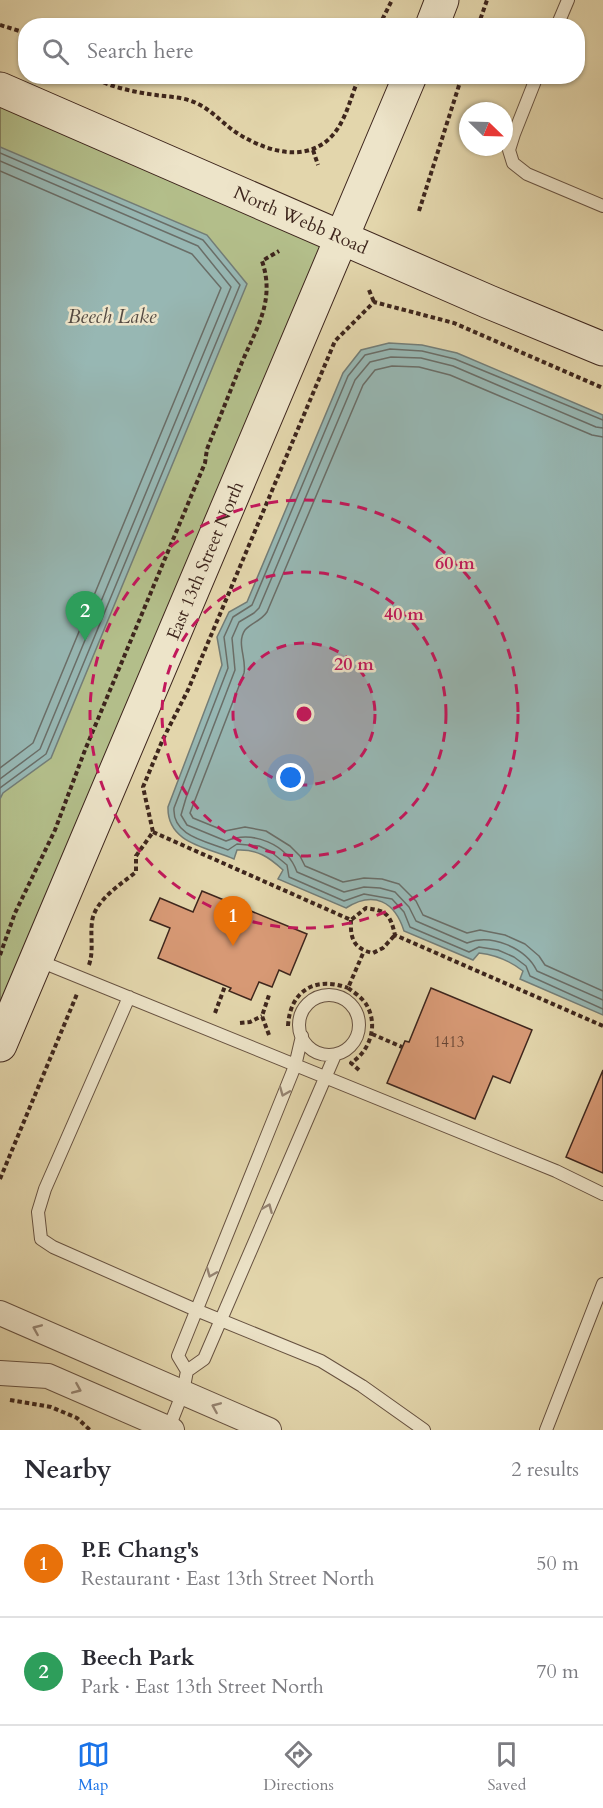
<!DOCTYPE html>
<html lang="en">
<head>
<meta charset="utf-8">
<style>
  body { margin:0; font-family:Cardo,serif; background:#f2f2f3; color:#2b2b33 }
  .compass { position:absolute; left:459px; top:102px; width:54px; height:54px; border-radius:50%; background:#fff; box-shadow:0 2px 4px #0004; rotate:113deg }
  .you { position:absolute; left:291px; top:778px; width:21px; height:21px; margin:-15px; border:4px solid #fff; border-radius:50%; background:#1a73e8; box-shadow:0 0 0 9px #1a73e833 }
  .badge { display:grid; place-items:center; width:39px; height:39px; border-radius:50%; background:#1a73e8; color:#fff; font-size:20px; font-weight:700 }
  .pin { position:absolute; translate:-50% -50px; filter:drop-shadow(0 2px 3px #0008) }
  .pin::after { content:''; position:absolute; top:32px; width:21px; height:18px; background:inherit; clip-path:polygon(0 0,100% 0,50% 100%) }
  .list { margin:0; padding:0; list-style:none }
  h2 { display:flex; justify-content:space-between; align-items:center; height:78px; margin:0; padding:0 24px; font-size:26px }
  h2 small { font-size:20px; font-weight:400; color:#7c7c81 }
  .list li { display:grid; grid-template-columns:39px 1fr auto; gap:18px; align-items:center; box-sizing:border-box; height:108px; padding:0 24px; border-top:2px solid #e1e1e2 }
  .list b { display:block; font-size:22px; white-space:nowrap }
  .list p { margin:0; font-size:20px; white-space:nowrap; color:#7c7c81 }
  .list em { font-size:20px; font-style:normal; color:#7c7c81 }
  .icon { flex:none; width:33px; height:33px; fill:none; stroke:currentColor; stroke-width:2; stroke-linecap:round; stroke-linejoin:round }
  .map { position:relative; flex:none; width:603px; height:1430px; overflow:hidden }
  .search { position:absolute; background:#fff; box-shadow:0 2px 4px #0004; left:18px; right:18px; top:18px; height:66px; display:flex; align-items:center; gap:15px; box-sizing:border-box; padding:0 21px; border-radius:24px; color:#7c7c81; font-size:22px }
  .sheet { height:294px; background:#fff }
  nav { display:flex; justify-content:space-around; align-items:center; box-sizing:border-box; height:84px; border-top:2px solid #e1e1e2; background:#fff; font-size:16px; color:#7c7c81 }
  nav a { display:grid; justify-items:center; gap:3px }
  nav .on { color:#1a73e8 }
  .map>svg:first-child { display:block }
  .green { fill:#b3be8a; stroke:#787254; stroke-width:1.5 }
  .water { fill:#97b7b3; stroke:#737d77; stroke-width:1.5 }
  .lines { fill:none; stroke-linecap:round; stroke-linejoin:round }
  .shore { stroke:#6a6e68; stroke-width:1.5 }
  .building { fill:#d79975; stroke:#3e261d; stroke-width:1.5 }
  .service-casing { stroke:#675241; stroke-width:14 }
  .minor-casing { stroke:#675241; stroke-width:26 }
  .secondary-casing { stroke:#3e261d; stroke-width:35 }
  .path { stroke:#3e261d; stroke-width:4; stroke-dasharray:4.5 3; stroke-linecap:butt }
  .service { stroke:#ede4c9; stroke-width:12 }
  .minor { stroke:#ede4c9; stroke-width:24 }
  .secondary { stroke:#ede4c9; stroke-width:33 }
  .oneway { stroke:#968573 }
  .ring { fill:none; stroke:#c2185b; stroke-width:3; stroke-dasharray:10 8 }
  .labels { text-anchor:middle; stroke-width:5; stroke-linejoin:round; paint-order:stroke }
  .number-label { font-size:15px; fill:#644333 }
  .street-label { font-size:18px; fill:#3e261d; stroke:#ede4c9 }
  .water-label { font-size:20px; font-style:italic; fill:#544a42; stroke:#ede4c9 }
  .centre { fill:#c2185b; stroke:#ede4c9; stroke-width:3 }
  .ring-label { font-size:18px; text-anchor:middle; font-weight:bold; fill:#c2185b; stroke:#ede4c9; stroke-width:5; stroke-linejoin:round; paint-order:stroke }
</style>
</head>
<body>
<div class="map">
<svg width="603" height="1430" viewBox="0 0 603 1430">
  <rect width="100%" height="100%" fill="#e3d6ac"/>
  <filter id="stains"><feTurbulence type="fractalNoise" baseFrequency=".00333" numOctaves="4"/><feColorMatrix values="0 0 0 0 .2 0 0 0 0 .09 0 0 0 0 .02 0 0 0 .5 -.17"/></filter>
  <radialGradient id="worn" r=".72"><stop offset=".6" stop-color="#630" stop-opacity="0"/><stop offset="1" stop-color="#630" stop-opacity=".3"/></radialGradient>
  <!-- green -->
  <path class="green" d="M 0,92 L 342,237 L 0,1045 Z"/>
  <!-- water -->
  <path class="water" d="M 0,147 L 207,235 L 247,284 L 51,758 L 3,793 L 0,799 Z
    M 389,343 L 422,345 L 457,353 L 603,415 L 603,1015 L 520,979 L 523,971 C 509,960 496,955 479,953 L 473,960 L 404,931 C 395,902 374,890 346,908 L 278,879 L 283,870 C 269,857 257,849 237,850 L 234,859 C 206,847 167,843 168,807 L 222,665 L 217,637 L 229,612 L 247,602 L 343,373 L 361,350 Z"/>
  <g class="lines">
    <!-- shore -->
    <path class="shore" d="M 0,153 L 203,240 L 240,285 L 46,754 L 0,788
      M 0,161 L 198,246 L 231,287 L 40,749 L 0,779
      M 0,171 L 192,254 L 221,288 L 33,743 L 0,768
      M 603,420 L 455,359 L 422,351 L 390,349 L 365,355 L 348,376 L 252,605 L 233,617 L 224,637 L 228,668 L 174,808 C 172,836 206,841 228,850 L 237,844 L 259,846 L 270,851 L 287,865 L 289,877 L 344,901 L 364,894 L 392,899 L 404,912 L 410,927 L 469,952 L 479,947 L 498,950 L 514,957 L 526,966 L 530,976 L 603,1009
      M 603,428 L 596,427 L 453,366 L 421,358 L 391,357 L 370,362 L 355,380 L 259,608 L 254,613 L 239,622 L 232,638 L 235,670 L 186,798 L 181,815 L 187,825 L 226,841 C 253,830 287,844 297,872 L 344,892 L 364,887 L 380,888 L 395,892 L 409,907 L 416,921 L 467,943 C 491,933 526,948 537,971 L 603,1000
      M 603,437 L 592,435 L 450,375 L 419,367 L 392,366 L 375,370 L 363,385 L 267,612 C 261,621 251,623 245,630 C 236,643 247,659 244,673 L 190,813 L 193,818 L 225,831 L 245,827 L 266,831 L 290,846 L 300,856 L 305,866 L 343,882 L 364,878 L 382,879 L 399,884 L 416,901 L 423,915 L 467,933 L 480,930 L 505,935 L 525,944 L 539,956 L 545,965 L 603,991"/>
  </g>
  <!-- building -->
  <path class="building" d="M 202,891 L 307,934 L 290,975 L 279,970 L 272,987 L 259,982 L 251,1000 L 229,991 L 231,988 L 158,958 L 170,928 L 150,920 L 160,898 L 193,912 Z
    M 431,988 L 532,1030 L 510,1083 L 493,1076 L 475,1119 L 387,1083 L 405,1041 L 409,1042 Z
    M 603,1070 L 603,1173 L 566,1157 Z"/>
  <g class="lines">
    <defs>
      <path id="service" d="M 557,26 L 568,0
        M 537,76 L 514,134 L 509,150 L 513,163 L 527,174 L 603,206
        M 37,960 L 556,1171 L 603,1194
        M299 1025a30 30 0 1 1 60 0a30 30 0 1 1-60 0Z
        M 129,997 L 45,1189 L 38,1212 L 41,1239 L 53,1247 L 196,1310 L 321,1361 L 362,1386 L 424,1430
        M 187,1371 L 204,1359 L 335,1055
        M 168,1430 L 183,1392 L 187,1371 L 178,1356 L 295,1066 L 302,1036
        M 546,1430 L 603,1284"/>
      <path id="minor" d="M 0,1313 L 269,1430
        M 0,1373 L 48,1376 L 172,1430"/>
      <g id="secondary">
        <path d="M 432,26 L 442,0"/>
        <path id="s1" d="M 0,89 L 489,302 L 603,349"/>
        <path id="s2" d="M 0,1045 L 410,76"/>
      </g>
    </defs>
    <!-- service casing -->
    <use href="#service" class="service-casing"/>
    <!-- minor casing -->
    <use href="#minor" class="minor-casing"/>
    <!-- secondary casing -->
    <use href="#secondary" class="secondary-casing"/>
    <!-- path -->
    <path class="path" d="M 0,25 L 26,33
      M 379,26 L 392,0
      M 478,26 L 487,0
      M 90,76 C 110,87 133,92 156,95 C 169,97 184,97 196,103 C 212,110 223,124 237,133 C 273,156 321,166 343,119 C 350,105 353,90 360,76
      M 313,150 L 318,165
      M 419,211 L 462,76
      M 369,290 L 374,302
      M 153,832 L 351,920 L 366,908 C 387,911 390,914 395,935 L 603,1026
      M 351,920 C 350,939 354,949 373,953 L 383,948 L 395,935
      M 0,955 L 15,913 L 55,830 L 85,750 L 205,463 L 207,449 C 218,422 229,394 240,367 C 255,330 276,302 262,261 L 279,251
      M 89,965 C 94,950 90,937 92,922 C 94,901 121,884 136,872 L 136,856 L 153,832 L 143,787 L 163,739 L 188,690 L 335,341 L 374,302 L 454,323 L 603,388
      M 215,1013 L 225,986
      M 240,1023 L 250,1022 L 262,1016
      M 288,1026 C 290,990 316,976 348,988
      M 372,1034 L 402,1047
      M 269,1035 L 262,1016 L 269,995
      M 359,1070 L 351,1063 C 370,1051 379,1025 366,1004 C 362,998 354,992 348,988 L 364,951
      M 0,1179 L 77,994
      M 10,1400 L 51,1407 L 77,1418 L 90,1430"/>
    <!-- service -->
    <use href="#service" class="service"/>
    <!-- minor -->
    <use href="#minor" class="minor"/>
    <!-- secondary -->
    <use href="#secondary" class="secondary"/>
  </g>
  <!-- one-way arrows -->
  <defs><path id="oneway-chevron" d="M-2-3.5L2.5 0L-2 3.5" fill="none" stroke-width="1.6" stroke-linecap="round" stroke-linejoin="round" transform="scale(1.5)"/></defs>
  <g class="oneway">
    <use href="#oneway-chevron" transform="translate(284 1092) rotate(112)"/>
    <use href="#oneway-chevron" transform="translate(268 1208) rotate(-67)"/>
    <use href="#oneway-chevron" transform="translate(211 1273) rotate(112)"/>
    <use href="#oneway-chevron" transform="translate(37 1329) rotate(-157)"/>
    <use href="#oneway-chevron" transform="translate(77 1389) rotate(23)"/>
    <use href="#oneway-chevron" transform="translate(216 1407) rotate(-157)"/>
  </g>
  <!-- distance rings -->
  <circle cx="304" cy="714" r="71" fill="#c2185b" fill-opacity=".12"/>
  <g class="ring">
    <circle cx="304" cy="714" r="71"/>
    <circle cx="304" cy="714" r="142"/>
    <circle cx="304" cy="714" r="214"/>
  </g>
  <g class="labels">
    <!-- number labels -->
    <g class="number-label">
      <text x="449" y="1047">1413</text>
    </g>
    <!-- street labels -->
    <g class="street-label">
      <text dy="6" stroke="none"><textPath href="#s1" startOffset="328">North Webb Road</textPath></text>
      <text dy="6" stroke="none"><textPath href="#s2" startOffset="526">East 13th Street North</textPath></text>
    </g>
    <!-- water labels -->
    <g class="water-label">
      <text x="112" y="323">Beech Lake</text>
    </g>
  </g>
  <circle cx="304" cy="714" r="9" class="centre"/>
  <g class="ring-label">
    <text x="455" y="569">60 m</text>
    <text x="404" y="620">40 m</text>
    <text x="354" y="670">20 m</text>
  </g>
  <rect width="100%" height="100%" filter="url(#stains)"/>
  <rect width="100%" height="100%" fill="url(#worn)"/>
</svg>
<svg class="compass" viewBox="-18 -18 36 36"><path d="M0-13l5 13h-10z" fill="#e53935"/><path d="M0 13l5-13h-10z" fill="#7c7c81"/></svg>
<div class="you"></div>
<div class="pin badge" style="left:233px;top:946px;background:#e8710a">1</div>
<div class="pin badge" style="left:85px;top:641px;background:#2e9e5b">2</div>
<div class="search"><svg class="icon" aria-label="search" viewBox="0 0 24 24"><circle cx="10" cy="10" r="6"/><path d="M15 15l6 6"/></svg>Search here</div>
</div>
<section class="sheet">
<h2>Nearby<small>2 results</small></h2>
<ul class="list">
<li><span class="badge" style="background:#e8710a">1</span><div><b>P.F. Chang's</b><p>Restaurant · East 13th Street North</p></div><em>50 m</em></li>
<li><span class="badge" style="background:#2e9e5b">2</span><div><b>Beech Park</b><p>Park · East 13th Street North</p></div><em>70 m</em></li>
</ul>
</section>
<nav>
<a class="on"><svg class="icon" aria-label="map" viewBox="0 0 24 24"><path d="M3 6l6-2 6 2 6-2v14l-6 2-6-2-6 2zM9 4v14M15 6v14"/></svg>Map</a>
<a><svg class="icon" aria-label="directions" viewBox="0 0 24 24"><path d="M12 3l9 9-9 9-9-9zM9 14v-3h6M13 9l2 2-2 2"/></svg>Directions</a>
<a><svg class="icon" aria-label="saved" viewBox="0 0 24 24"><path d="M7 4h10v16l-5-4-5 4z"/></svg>Saved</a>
</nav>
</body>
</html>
